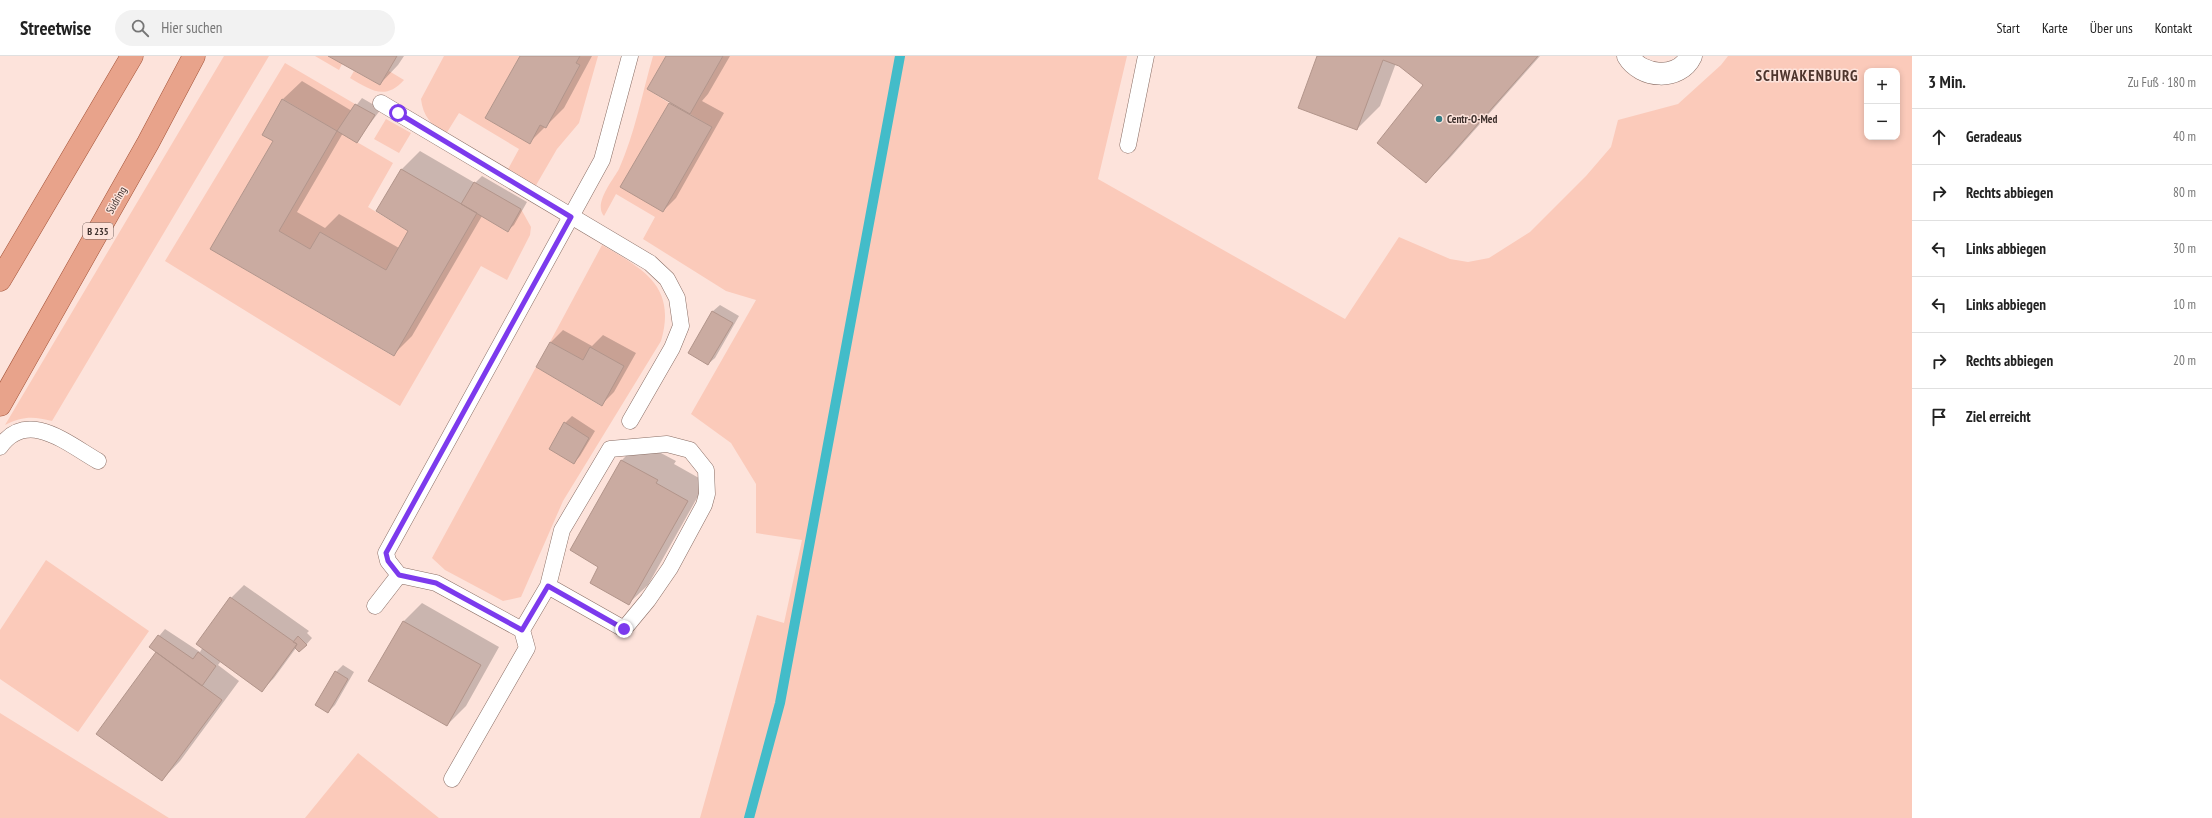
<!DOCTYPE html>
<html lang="de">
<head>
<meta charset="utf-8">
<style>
  body { margin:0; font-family:"PT Sans Narrow",sans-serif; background:#f2f2f2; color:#222 }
  .controls { position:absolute; right:12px; top:12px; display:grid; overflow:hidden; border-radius:8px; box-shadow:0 2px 6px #0003 }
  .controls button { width:36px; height:36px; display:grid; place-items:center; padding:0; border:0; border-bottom:1px solid #e0e0e0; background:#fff; color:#222; font:20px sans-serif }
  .stop { position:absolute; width:12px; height:12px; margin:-9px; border:3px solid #7c3aed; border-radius:50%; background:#fff }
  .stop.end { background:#7c3aed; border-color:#fff; box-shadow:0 1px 4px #0008 }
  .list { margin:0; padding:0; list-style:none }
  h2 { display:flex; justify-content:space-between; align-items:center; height:52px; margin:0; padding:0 16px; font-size:17px }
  h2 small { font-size:13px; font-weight:400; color:#767676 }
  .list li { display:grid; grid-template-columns:26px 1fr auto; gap:12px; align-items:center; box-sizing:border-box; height:56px; padding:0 16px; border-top:1px solid #e0e0e0 }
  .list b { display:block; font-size:15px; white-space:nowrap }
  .list em { font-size:13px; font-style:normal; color:#767676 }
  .icon { flex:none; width:22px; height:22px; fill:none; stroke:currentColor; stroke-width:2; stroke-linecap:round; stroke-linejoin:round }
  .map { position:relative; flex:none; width:1912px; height:762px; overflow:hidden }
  header { display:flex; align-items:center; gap:24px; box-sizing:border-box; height:56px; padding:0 20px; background:#fff; border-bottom:1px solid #e0e0e0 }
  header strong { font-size:19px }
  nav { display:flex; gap:22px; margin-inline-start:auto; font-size:14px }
  .search { width:280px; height:36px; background:#f2f2f2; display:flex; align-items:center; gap:10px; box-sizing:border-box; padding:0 14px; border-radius:22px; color:#767676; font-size:15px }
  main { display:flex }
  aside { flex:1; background:#fff }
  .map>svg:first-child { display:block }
  .green { fill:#fbcaba; fill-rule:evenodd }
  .shadow { fill:#0003 }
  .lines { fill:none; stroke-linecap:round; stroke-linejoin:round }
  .stream { stroke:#43bcc9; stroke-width:10 }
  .building { fill:#caaba1; stroke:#b2958b }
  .service-casing { stroke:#896d64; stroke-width:17 }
  .minor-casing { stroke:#896d64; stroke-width:23 }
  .primary-casing { stroke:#a35338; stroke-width:23 }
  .service { stroke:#fff; stroke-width:16 }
  .minor { stroke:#fff; stroke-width:22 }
  .primary { stroke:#e8a38b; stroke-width:22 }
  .route { stroke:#7c3aed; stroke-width:5 }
  .poi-dot { fill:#367e86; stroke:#fde3db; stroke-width:1.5 }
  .labels { text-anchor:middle; stroke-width:3; stroke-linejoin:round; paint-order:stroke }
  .shield { fill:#fde3db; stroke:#786762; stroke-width:1 }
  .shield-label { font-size:10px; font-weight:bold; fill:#3f322e }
  .poi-label { font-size:11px; font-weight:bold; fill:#3f322e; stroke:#fde3db; text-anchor:start }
  .street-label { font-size:11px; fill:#3f322e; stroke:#fde3db }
  .district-label { font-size:15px; font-weight:bold; letter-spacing:1px; fill:#4e352d; stroke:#fde3db }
</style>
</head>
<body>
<header>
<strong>Streetwise</strong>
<div class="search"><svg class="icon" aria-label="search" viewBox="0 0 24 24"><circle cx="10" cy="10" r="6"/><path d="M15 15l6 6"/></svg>Hier suchen</div>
<nav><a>Start</a><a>Karte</a><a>Über uns</a><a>Kontakt</a></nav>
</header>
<main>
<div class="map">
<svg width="1912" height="762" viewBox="0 0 1912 762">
  <rect width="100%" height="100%" fill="#fde3db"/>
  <!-- green -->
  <path class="green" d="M 224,0 L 269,0 L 52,365 C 34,360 22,360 5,369 Z
    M 315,0 L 328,0 L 342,8 L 339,14 Z
    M 444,0 L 520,0 L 485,62 L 530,88 L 540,69 L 546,72 L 580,9 L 576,7 L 580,0 L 598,0 L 579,67 L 557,93 L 535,131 L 507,115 L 519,93 L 459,57 L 446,78 C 431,69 423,60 421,43 Z
    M 653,0 L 666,0 L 647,33 L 669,47 L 621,131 L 663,156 L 712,71 L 690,58 L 723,0 L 1127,0 L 1098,123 L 1345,263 L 1399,181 L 1450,203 L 1468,206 L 1489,202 L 1530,176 L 1586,120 L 1611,91 L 1618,64 L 1678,48 L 1721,9 L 1728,0 L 1912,0 L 1912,762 L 700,762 L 757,559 L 784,567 L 802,484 L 756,477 L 756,428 L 731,387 L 691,358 L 756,244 L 726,235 L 643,183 L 655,161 L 616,138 L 604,160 C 593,148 613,124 619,113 C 635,77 642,38 653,0 ZM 1867,15 L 1897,15 L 1897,81 L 1867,81 Z
    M 285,7 L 355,48 L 338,75 L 393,107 L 368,151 L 408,175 L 386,214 L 320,176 L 310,193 L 279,175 L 337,75 L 283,43 L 262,79 L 273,85 L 210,193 L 393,300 L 477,157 L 507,176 L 521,153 L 531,171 L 530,179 L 507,224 L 481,210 L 400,350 L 165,205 Z
    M 354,15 L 380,29 L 389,15 L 404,24 C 385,45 371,34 350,22 Z
    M 386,63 L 411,77 L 399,97 L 374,83 Z
    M 602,189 C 643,213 677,230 661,285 L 563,445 L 521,541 L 503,545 L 445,514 L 432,502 L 536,311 L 601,350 L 623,310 L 590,291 L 583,304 L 550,286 Z
    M 46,504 L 149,575 L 78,676 L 0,623 L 0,574 Z
    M 0,657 L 169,762 L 0,762 Z
    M 358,697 L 439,762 L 305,762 Z"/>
  <!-- shadow -->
  <path class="shadow" d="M 330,0 L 404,0 L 398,9 L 380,28 Z
    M 521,0 L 592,0 L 564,52 L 530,86 Z
    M 667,0 L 730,0 L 708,38 L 702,45 L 724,57 L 676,142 L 663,155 L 622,131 L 671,46 Z
    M 1318,0 L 1540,0 L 1449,103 L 1426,126 L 1425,28 L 1396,7 L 1380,50 L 1357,73 Z
    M 302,25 L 352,55 L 362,42 L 381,53 L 357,85 L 343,77 L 297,156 L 325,172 L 339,158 L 399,192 L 409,174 L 402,113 L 420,95 L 475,127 L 482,120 L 527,146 L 514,169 L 507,175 L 482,160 L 412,280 L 393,299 L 211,192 L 275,85 L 263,79 L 283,43 Z
    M 720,249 L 739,260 L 715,302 L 708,308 L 689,297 L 713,255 Z
    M 563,274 L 592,290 L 603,279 L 636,297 L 614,336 L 601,349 L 550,287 Z
    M 572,360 L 595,375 L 580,400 L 574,407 L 565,367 Z
    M 640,386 L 676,405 L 674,408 L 706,426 L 648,529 L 629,547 L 621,405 Z
    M 244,529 L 309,575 L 307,577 L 312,582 L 306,589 L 296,592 L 274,622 L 261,635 L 221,605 L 218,609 L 239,625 L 180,705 L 162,724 L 157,596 L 150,591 L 165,573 L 200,596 L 231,542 Z
    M 422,547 L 499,591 L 466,650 L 447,669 L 370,624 L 404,565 Z
    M 343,609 L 354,616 L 335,649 L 328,656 L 336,616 Z"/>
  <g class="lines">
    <!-- stream -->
    <path class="stream" d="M 749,762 L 780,647 L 900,0"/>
  </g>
  <!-- building -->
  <path class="building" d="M 328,0 L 397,0 L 380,29 Z
    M 520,0 L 580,0 L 576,7 L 580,9 L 546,72 L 540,69 L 530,88 L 485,62 Z
    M 666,0 L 723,0 L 690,58 L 647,33 Z
    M 1317,0 L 1538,0 L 1426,127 L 1377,87 L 1423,29 L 1399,10 L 1383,4 L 1357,74 L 1298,52 Z
    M 282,43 L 337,75 L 279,175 L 310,193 L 320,176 L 386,214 L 408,175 L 376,155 L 401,113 L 477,157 L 394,300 L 210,193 L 273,85 L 262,79 Z
    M 669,47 L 712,71 L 663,156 L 620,131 Z
    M 355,48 L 375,59 L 357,87 L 337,75 Z
    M 474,126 L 521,153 L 508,176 L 461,148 Z
    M 712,255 L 733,267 L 708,309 L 688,297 Z
    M 550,286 L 583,304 L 590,291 L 624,310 L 602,350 L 536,311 Z
    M 564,366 L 589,382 L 574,408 L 549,393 Z
    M 621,404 L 658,424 L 656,427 L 688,445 L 629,549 L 590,527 L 598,511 L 570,494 Z
    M 230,541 L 297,588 L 262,636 L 196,588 Z
    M 403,565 L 481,609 L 447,670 L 368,625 Z
    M 158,579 L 193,603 L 198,596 L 216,610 L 202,630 L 149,591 Z
    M 298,580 L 307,589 L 299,596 L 295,592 L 297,588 L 293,586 Z
    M 156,596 L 222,644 L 162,725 L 96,678 Z
    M 335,615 L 348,623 L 328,657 L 315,649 Z"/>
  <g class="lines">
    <defs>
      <path id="service" d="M 381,47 L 650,207 L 667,223 L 677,242 L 681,270 L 672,292 L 630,365
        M 1128,89 L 1146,0
        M 0,391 C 27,352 68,388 98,405
        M 548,530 L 624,573 L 648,544 L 670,512 L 704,449 L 707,438 L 706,414 L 690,394 L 667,388 L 610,393 L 562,474 L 548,530 L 522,574 L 436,527 L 399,519 L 388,505 L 386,497 L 602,104 L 630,0
        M 375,550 L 399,519
        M 452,723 L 527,592 L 522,574"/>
      <path id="minor" d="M 1628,0 C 1641,22 1679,25 1691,0"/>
      <path id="primary" d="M 0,224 L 132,0
        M 0,349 L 148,87 L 194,0"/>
    </defs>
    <!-- service casing -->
    <use href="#service" class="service-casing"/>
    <!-- minor casing -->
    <use href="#minor" class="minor-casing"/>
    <!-- primary casing -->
    <use href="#primary" class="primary-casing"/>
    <!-- service -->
    <use href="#service" class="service"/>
    <!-- minor -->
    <use href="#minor" class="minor"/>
    <!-- primary -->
    <use href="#primary" class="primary"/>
  </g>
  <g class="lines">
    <!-- route -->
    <path class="route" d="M 398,57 L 571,161 L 386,497 L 388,505 L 399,519 L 436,527 L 522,574 L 548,530 L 624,573"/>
  </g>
  <!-- markers -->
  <circle class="poi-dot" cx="1439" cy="63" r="4"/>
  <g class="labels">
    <!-- shield labels -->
    <rect class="shield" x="83" y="167" width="30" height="16" rx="3"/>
    <g class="shield-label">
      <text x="98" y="179">B 235</text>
    </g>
    <!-- poi labels -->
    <g class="poi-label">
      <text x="1447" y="67">Centr-O-Med</text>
    </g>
    <!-- street labels -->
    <g class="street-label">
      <text transform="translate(116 144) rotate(-60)" y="4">Südring</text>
    </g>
    <!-- district labels -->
    <g class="district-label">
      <text x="1807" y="25">SCHWAKENBURG</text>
    </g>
  </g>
</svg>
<div class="controls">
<button>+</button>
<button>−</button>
</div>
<div class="stop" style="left:398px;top:57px"></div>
<div class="stop end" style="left:624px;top:573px"></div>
</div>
<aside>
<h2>3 Min.<small>Zu Fuß · 180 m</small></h2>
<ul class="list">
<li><svg class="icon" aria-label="ahead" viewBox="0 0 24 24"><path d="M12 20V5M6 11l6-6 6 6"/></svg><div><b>Geradeaus</b></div><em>40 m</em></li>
<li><svg class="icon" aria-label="right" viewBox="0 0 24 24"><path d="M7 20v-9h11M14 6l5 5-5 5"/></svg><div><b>Rechts abbiegen</b></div><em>80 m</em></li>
<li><svg class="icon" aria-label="left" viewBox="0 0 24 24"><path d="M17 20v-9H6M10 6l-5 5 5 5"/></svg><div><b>Links abbiegen</b></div><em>30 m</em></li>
<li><svg class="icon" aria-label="left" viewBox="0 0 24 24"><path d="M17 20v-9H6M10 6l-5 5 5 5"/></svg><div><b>Links abbiegen</b></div><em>10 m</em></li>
<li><svg class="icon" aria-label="right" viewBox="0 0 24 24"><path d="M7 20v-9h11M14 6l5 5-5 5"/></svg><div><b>Rechts abbiegen</b></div><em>20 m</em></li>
<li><svg class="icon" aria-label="arrive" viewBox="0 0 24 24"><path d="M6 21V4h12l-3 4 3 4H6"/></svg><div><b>Ziel erreicht</b></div></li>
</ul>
</aside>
</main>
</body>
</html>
